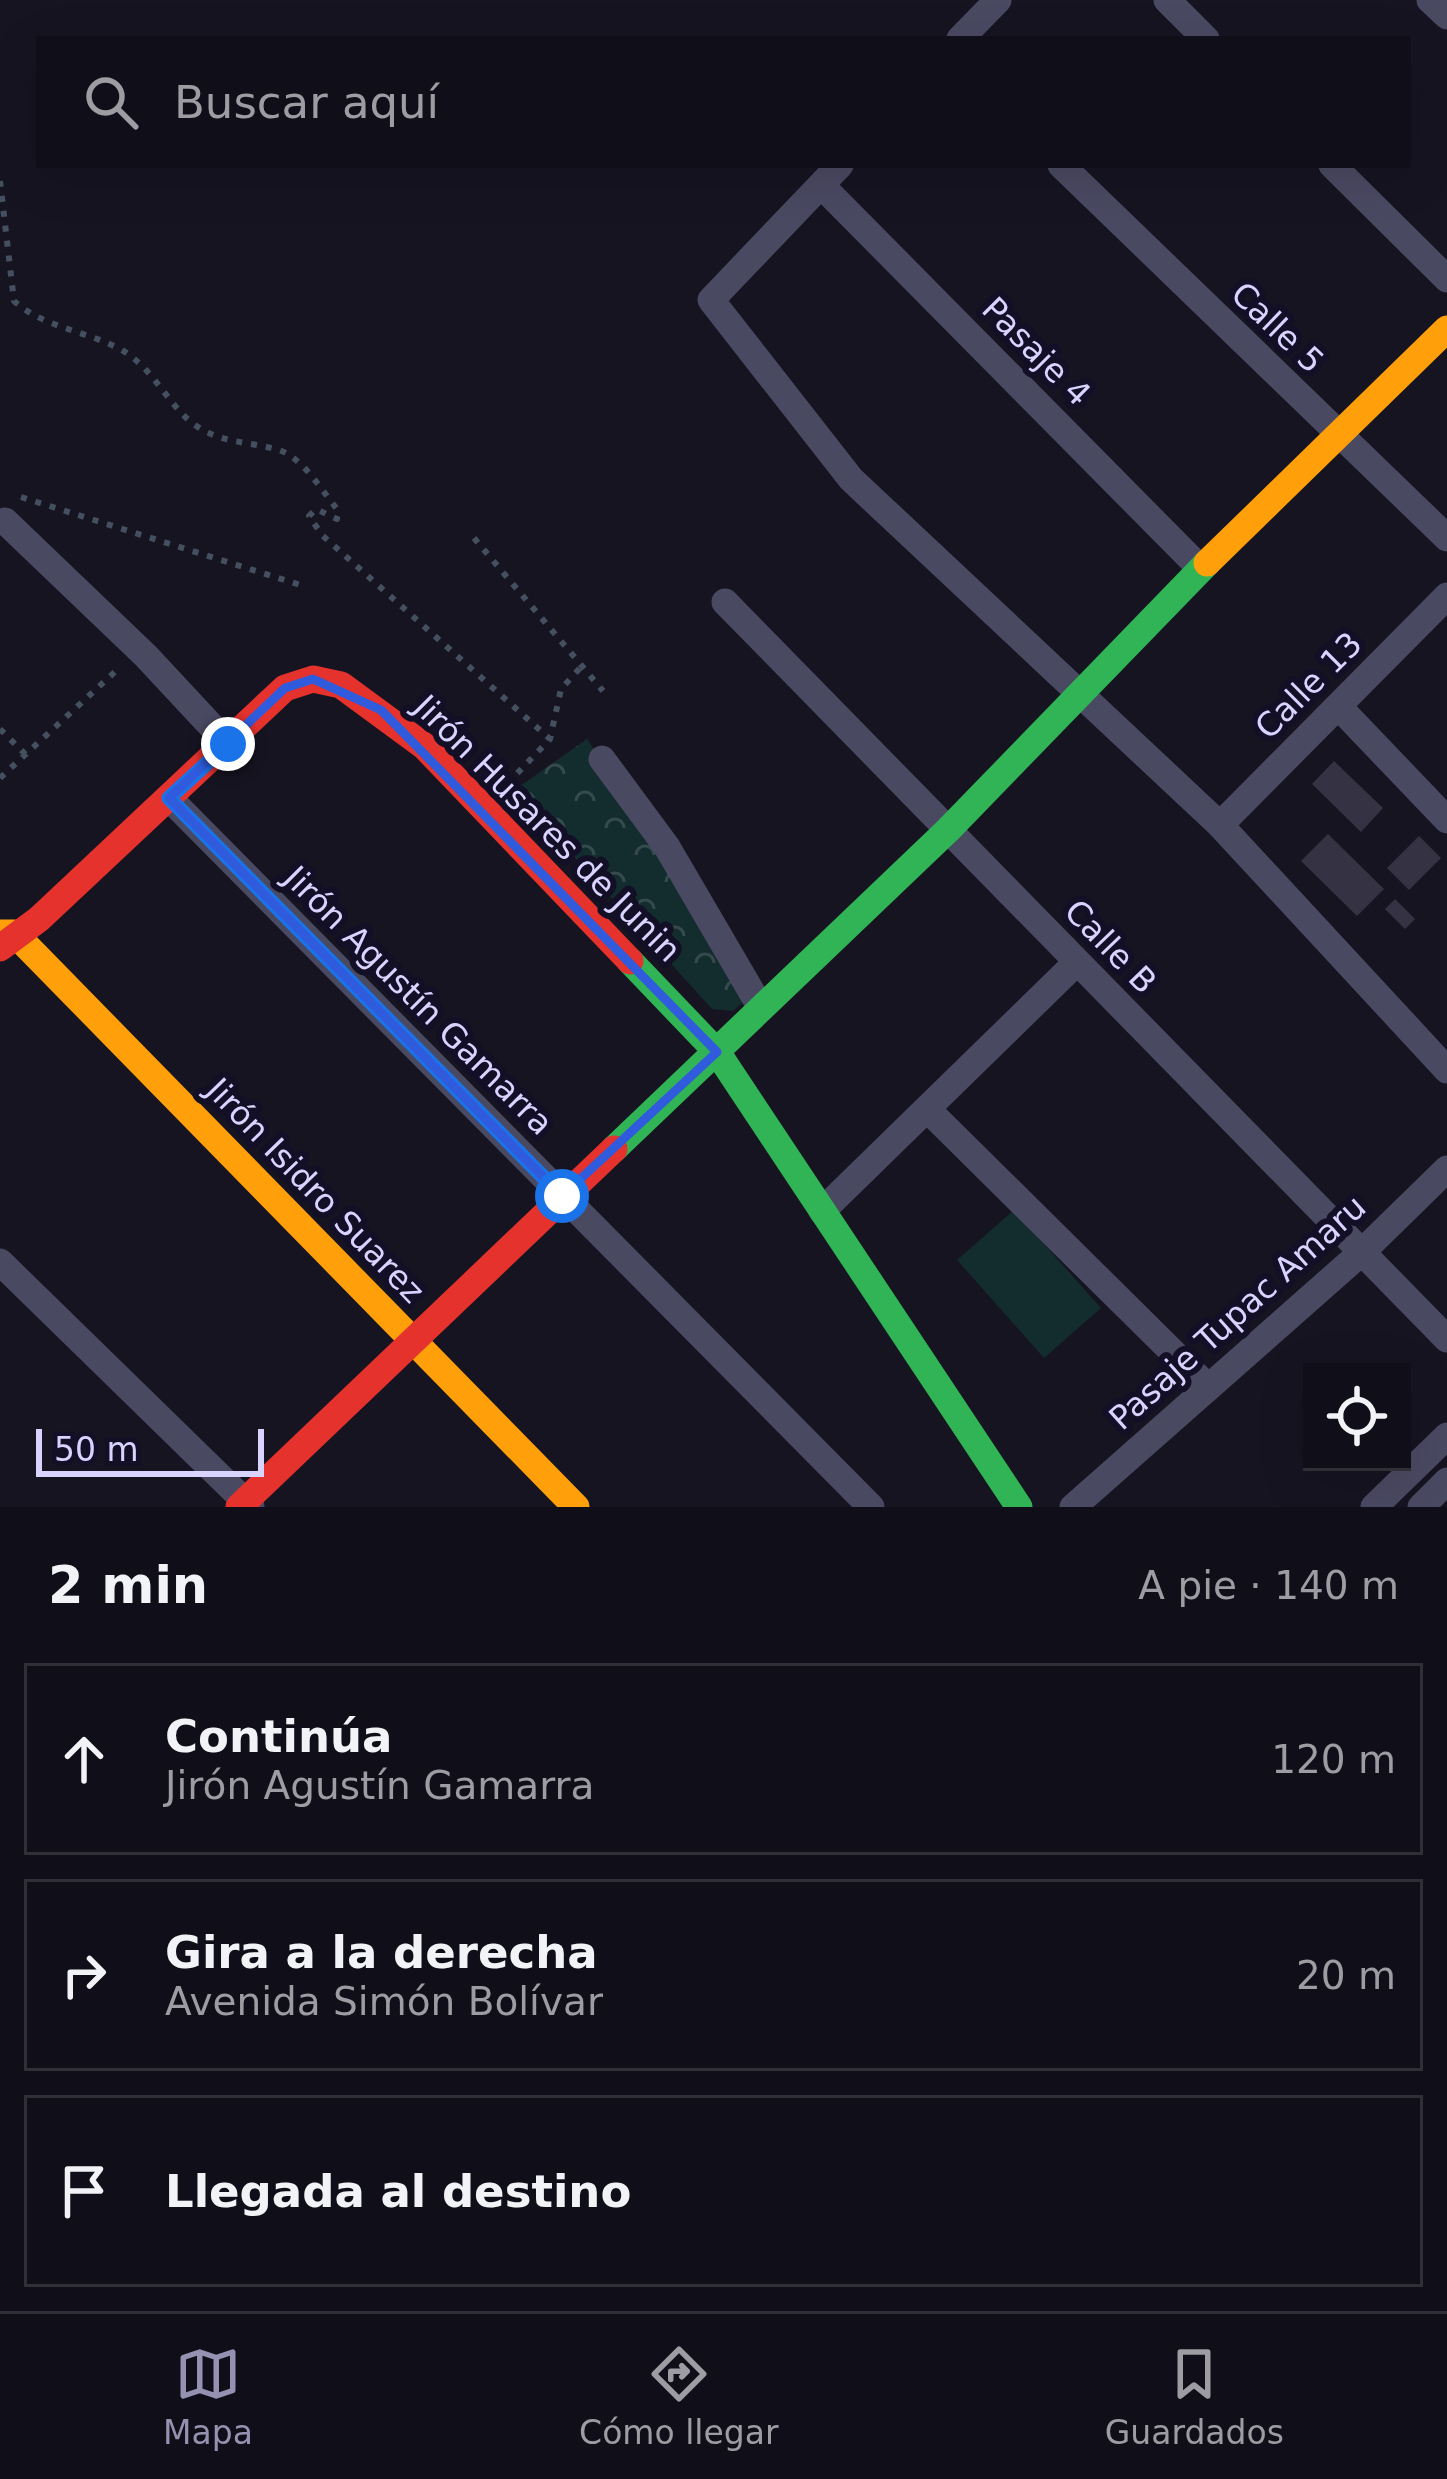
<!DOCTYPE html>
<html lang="es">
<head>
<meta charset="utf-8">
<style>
  body { margin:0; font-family:"DejaVu Sans",sans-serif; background:#1e1d26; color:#f1f3f6 }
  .controls { position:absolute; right:36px; bottom:36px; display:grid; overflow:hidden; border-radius:0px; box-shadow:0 12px 48px #0002 }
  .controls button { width:108px; height:108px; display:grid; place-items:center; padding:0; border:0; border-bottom:3px solid #302f38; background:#100f19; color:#f1f3f6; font:60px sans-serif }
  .scale { position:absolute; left:36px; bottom:30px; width:228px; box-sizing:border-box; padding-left:12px; border:6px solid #d9d4ff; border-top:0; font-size:33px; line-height:42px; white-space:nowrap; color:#d9d4ff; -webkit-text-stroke:9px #130f26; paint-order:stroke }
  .stop { position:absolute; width:36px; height:36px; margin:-27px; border:9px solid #1a73e8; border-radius:50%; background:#fff }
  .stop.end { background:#1a73e8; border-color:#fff; box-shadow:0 3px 12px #0008 }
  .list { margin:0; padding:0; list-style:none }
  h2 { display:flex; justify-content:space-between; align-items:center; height:156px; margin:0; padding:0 48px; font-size:51px }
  h2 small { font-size:39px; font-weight:400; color:#9c9ca2 }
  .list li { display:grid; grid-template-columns:78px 1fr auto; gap:36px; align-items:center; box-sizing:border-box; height:192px; margin:0 24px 24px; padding:0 24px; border:3px solid #302f38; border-radius:0px }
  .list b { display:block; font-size:45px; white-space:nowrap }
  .list p { margin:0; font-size:39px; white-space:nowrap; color:#9c9ca2 }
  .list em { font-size:39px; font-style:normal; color:#9c9ca2 }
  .icon { flex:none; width:66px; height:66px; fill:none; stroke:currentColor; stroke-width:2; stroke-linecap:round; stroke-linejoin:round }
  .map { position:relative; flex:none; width:1447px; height:1507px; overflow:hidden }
  .search { position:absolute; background:#100f19; box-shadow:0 12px 48px #0002; left:36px; right:36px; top:36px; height:132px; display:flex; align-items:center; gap:30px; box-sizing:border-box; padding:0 42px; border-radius:0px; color:#9c9ca2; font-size:45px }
  .sheet { height:804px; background:#100f19 }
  nav { display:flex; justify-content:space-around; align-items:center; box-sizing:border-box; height:168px; border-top:3px solid #302f38; background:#100f19; font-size:33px; color:#9c9ca2 }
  nav a { display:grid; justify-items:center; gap:6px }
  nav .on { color:#9591b1 }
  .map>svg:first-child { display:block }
  .forest { fill:url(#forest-crowns) }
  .pitch { fill:#132c2d }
  .building { fill:#343243 }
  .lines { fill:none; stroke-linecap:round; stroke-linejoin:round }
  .path { stroke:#44505f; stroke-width:6; stroke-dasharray:6 9; stroke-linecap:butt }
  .street { stroke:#4a4962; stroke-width:27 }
  .fast { stroke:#30b455; stroke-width:27 }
  .slow { stroke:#ff9f0a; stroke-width:27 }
  .jam { stroke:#e5322d; stroke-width:27 }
  .route { stroke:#1a73e8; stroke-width:15 }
  .marked { fill:none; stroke:#305bdc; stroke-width:9; stroke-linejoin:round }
  .labels { text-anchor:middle; stroke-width:12; stroke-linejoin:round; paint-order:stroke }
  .street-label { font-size:33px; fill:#d9d4ff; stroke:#130f26 }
</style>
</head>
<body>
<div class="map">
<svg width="1447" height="1507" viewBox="0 0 1447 1507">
  <defs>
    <pattern id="forest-crowns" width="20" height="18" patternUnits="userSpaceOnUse" patternTransform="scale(3)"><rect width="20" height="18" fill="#132c2d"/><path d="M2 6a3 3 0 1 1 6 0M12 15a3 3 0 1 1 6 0" fill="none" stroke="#354a4c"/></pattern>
  </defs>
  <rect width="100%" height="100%" fill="#161421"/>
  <!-- forest -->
  <path class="forest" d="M 587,739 L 743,977 L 742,1003 L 733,1011 L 712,1009 L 538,817 L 530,822 L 503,798 Z"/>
  <!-- pitch -->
  <path class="pitch" d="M 1014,1210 L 1101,1308 L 1044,1358 L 957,1260 Z"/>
  <!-- building -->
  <path class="building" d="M 1334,761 L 1383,808 L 1361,832 L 1312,784 Z
    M 1328,834 L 1384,889 L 1357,916 L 1301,861 Z
    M 1419,836 L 1441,858 L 1409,890 L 1387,868 Z
    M 1395,899 L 1415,919 L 1405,929 L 1385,909 Z"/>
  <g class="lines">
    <!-- path -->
    <path class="path" d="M 0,181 L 14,301 C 42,326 80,330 114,346 C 151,363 164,400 192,423 C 220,444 248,441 279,450 C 303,458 322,491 337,509 L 337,519 L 316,509 L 309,516 L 322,535 L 550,739
      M 21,497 L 307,587
      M 474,538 L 603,691
      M 0,729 L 26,755
      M 0,778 L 119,668
      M 507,784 L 550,739 L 561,689 L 581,667"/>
    <!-- street -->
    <path class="street" d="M 1167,0 L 1206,39
      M 1430,0 L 1447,16
      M 960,39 L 998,0
      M 840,165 L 711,300 L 851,479 L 1220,825 L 1447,1070
      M 1061,165 L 1447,538
      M 1332,165 L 1447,279
      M 821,185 L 1201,569
      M 5,521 L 146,656 L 228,744
      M 725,602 L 1447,1339
      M 1338,706 L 1447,820
      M 602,759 L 667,847 L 761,1008
      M 169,798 L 871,1507
      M 1220,825 L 1447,596
      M 927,1109 L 1208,1387
      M 822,1211 L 1077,962
      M 0,1262 L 251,1507
      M 1073,1507 L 1362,1252 L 1447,1169
      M 1374,1507 L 1447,1436
      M 1421,1507 L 1447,1481"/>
    <!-- fast -->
    <path class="fast" d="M 630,961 L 717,1052 L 1019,1507
      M 614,1149 L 948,830 L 1207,563"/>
    <!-- slow -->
    <path class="slow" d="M 1207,563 L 1447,329
      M 0,933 L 14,933 L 576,1507"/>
    <!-- jam -->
    <path class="jam" d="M 0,948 L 39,919 L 285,688 L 313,679 L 341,685 L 424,746 L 630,961
      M 239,1507 L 614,1149"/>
  </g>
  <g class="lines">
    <!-- route -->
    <path class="route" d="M 228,744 L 169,798 L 562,1196"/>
  </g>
  <!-- marked area -->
  <path class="marked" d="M 313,679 L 381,710 L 717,1052 L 562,1196 L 169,798 L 285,688 Z"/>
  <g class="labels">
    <!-- street labels -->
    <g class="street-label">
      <text transform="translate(1278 327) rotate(44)" y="12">Calle 5</text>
      <text transform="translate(1037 351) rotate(45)" y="12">Pasaje 4</text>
      <text transform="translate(1308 685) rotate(-45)" y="12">Calle 13</text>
      <text transform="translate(548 828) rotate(45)" y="12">Jirón Husares de Junin</text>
      <text transform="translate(1111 946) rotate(46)" y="12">Calle B</text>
      <text transform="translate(419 1000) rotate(45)" y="12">Jirón Agustín Gamarra</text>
      <text transform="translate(316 1190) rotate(46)" y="12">Jirón Isidro Suarez</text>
      <text transform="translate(1237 1312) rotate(-42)" y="12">Pasaje Tupac Amaru</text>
    </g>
  </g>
</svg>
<div class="controls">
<button><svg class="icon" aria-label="locate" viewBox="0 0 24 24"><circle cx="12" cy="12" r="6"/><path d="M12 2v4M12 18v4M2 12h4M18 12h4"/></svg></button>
</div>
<div class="scale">50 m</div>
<div class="stop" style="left:562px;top:1196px"></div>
<div class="stop end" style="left:228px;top:744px"></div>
<div class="search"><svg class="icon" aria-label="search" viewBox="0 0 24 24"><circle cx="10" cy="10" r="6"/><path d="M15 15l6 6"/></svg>Buscar aquí</div>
</div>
<section class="sheet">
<h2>2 min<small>A pie · 140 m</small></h2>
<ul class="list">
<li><svg class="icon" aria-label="ahead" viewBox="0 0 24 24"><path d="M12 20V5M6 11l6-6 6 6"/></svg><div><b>Continúa</b><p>Jirón Agustín Gamarra</p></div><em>120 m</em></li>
<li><svg class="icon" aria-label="right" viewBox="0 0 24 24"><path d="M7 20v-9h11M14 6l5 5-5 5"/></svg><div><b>Gira a la derecha</b><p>Avenida Simón Bolívar</p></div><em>20 m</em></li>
<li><svg class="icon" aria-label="arrive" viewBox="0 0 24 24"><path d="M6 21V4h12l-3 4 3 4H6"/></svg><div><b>Llegada al destino</b></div></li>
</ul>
</section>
<nav>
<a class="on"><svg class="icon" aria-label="map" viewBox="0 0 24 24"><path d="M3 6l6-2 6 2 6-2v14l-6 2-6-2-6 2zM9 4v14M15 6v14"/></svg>Mapa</a>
<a><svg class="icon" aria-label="directions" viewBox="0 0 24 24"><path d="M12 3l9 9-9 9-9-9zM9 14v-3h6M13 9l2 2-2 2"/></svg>Cómo llegar</a>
<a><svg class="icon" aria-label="saved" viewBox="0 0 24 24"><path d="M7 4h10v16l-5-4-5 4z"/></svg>Guardados</a>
</nav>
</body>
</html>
